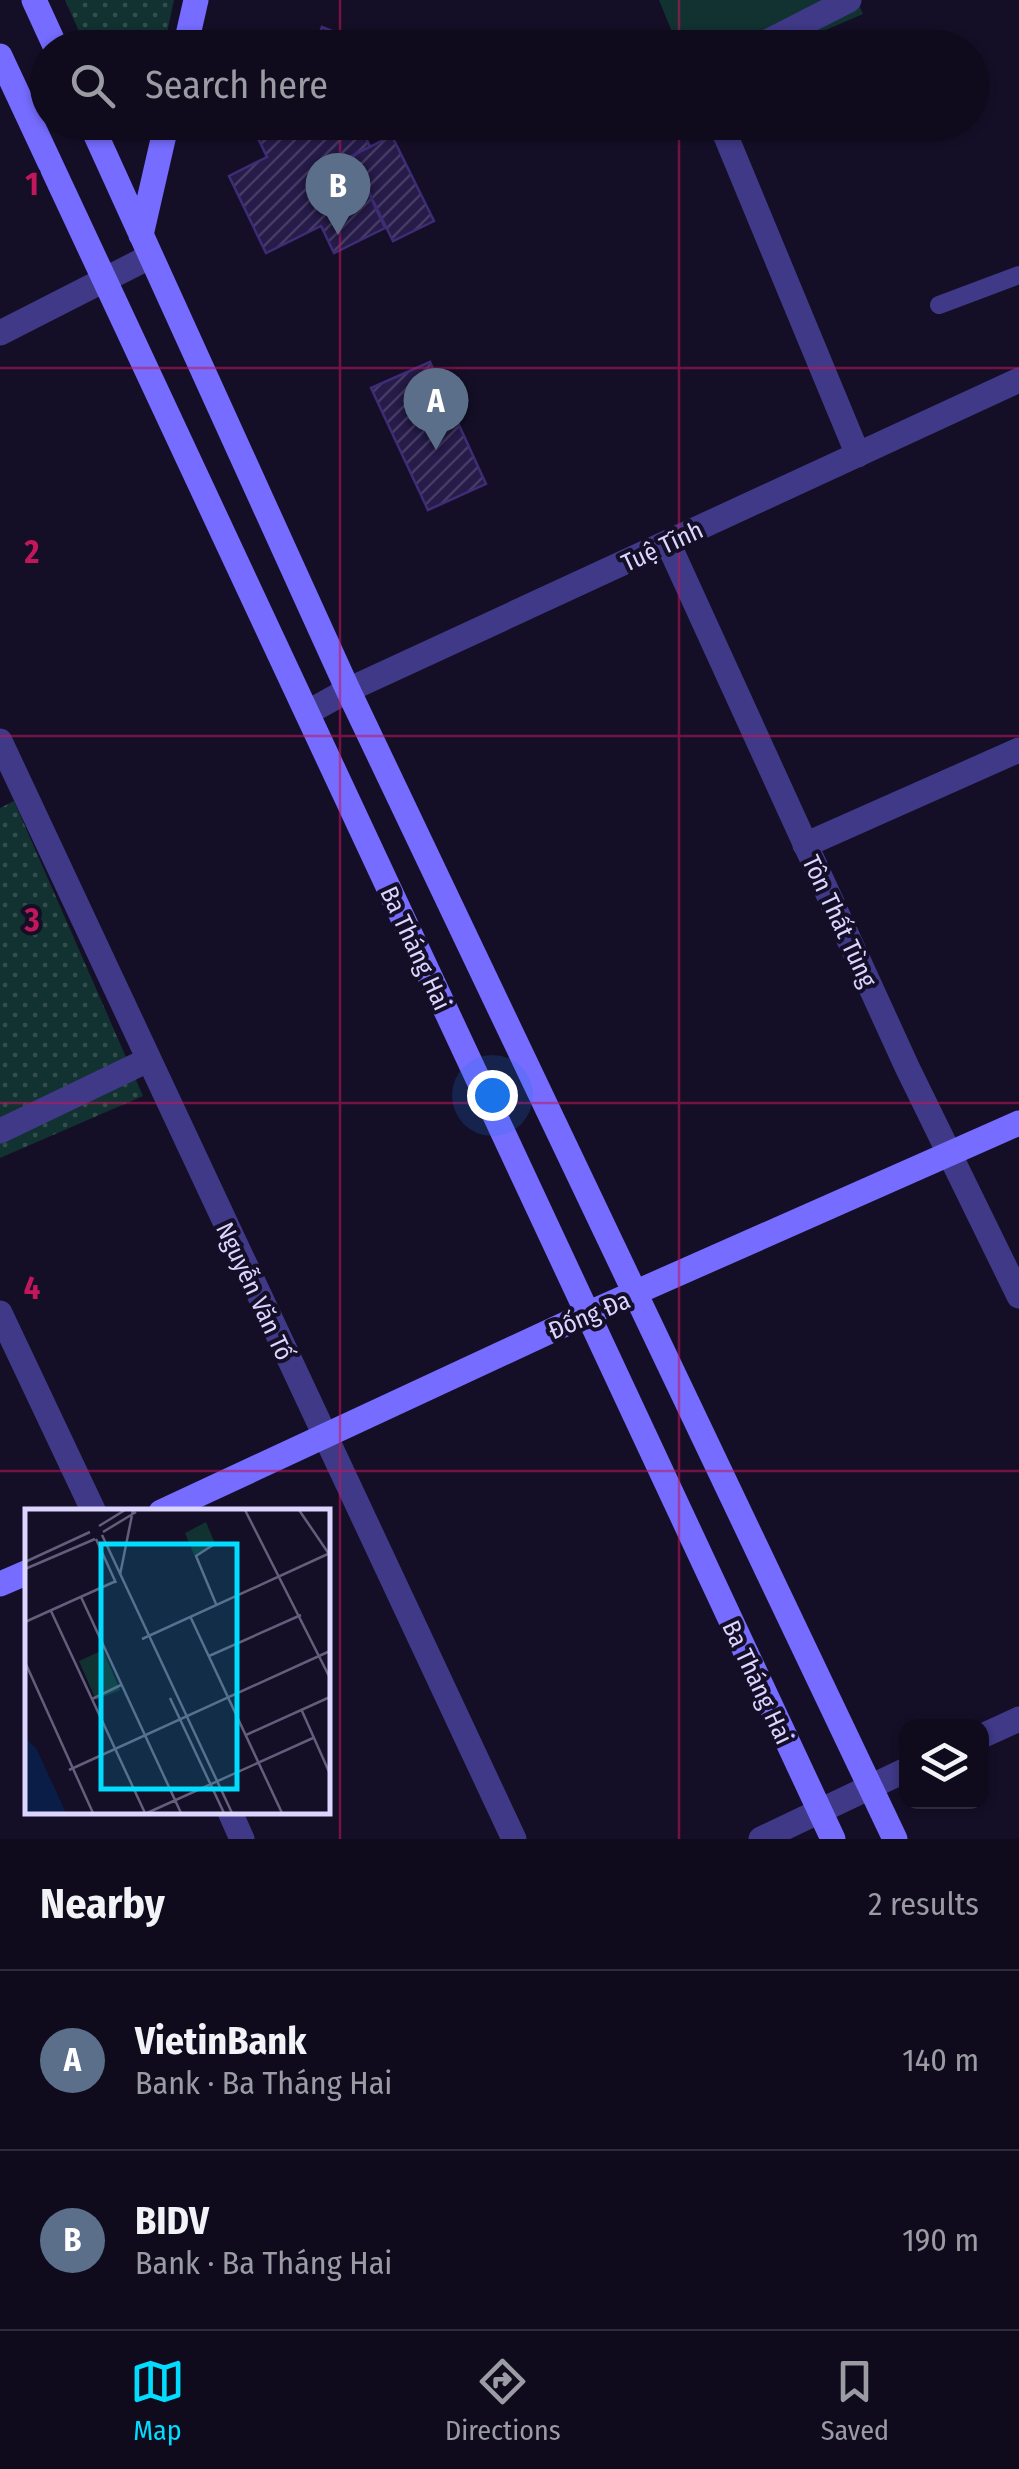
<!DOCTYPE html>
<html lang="en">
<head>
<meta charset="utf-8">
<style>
  body { margin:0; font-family:"Fira Sans Condensed",sans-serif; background:#181426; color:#f1f3f6 }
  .controls { position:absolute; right:30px; bottom:30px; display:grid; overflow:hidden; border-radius:20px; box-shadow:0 2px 8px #0004 }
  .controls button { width:90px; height:90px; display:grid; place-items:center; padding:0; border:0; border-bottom:2px solid #2f2b3b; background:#0f0b1d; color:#f1f3f6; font:50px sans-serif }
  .you { position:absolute; left:492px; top:1095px; width:35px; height:35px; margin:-25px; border:8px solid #fff; border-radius:50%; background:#1a73e8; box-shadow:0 0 0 15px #1a73e833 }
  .badge { display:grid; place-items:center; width:65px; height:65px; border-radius:50%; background:#01dcff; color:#fff; font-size:32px; font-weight:700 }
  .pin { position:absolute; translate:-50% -82px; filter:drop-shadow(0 2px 5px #0008) }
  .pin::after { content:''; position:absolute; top:52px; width:35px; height:30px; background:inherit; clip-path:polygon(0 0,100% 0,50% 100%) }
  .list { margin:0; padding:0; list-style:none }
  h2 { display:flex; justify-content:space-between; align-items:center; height:130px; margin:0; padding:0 40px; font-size:42px }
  h2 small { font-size:32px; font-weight:400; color:#9b9ba4 }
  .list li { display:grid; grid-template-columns:65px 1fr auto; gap:30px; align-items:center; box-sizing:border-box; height:180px; padding:0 40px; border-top:2px solid #2f2b3b }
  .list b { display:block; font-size:38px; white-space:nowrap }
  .list p { margin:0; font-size:32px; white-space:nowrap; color:#9b9ba4 }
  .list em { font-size:32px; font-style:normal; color:#9b9ba4 }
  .icon { flex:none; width:55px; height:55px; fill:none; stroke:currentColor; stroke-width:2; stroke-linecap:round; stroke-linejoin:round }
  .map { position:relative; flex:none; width:1019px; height:1839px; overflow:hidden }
  .search { position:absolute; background:#0f0b1d; box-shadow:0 2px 8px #0004; left:30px; right:30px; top:30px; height:110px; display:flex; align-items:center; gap:25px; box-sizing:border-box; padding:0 35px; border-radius:55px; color:#9b9ba4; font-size:38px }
  .sheet { height:490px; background:#0f0b1d }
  nav { display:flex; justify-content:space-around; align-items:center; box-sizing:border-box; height:140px; border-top:2px solid #2f2b3b; background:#0f0b1d; font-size:28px; color:#9b9ba4 }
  nav a { display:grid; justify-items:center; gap:5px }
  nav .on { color:#01dcff }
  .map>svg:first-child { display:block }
  .grass { fill:url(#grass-dots) }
  .pitch { fill:#123131 }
  .building { fill:url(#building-hatch); stroke:#3e2c75; stroke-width:2.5 }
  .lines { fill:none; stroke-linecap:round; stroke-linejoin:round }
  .lane { stroke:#3f3987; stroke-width:18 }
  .street { stroke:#3f3987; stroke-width:25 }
  .secondary { stroke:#766cff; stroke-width:25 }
  .grid { fill:none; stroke:#c2185b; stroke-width:2.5; stroke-opacity:0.55 }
  .labels { text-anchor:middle; stroke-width:8; stroke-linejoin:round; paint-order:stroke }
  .street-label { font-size:25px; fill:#dcd5ff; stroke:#140f27 }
  .inset-road { fill:none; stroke:#645e7d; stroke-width:2.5 }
  .view { fill:#01dcff; fill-opacity:0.15; stroke:#01dcff; stroke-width:5 }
  .inset-edge { fill:none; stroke:#dcd5ff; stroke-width:5 }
  .grid-label { font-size:32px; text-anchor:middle; font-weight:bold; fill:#c2185b; stroke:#140f27; stroke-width:8; stroke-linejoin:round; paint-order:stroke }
</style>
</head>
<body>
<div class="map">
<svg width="1019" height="1839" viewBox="0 0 1019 1839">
  <defs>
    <pattern id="grass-dots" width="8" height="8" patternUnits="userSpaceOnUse" patternTransform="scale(2.5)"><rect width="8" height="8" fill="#123131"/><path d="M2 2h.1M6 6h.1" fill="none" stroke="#344e50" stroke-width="1.8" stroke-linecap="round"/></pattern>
    <pattern id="building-hatch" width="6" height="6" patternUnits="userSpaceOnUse" patternTransform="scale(2.5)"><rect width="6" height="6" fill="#261b49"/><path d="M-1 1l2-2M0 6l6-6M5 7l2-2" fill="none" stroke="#453b64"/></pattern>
  </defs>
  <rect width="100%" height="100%" fill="#140f27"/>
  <!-- grass -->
  <path class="grass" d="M 65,0 L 174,0 L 164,47 L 86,47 Z
    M 14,801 L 143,1096 L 0,1158 L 0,808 Z"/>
  <!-- pitch -->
  <path class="pitch" d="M 659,0 L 857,0 L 863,14 L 786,47 L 678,47 Z"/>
  <!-- building -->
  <path class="building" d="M 322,27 L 364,44 L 365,48 L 314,48 Z
    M 280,122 L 359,122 L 370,147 L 351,156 L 385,228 L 334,253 L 321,226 L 266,253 L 229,176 L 267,157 L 256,134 Z
    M 392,136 L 434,221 L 393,241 L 351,156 Z
    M 430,362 L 486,484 L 428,510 L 371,388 Z"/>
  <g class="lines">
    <!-- lane -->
    <path class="lane" d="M 939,305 L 1019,275"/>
    <!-- street -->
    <path class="street" d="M 755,48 L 849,0
      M 720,122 L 858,455
      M 0,333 L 149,257
      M 668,543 L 907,1067 L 1019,1296
      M 307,713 L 348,690 L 1019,380
      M 0,741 L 514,1839
      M 805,845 L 1019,750
      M 0,1131 L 148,1060
      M 0,1313 L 94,1512
      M 982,1736 L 1019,1719
      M 230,1812 L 242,1839
      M 761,1839 L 906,1770"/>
    <!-- secondary -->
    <path class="secondary" d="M 34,0 L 56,48
      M 185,48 L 196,0
      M 0,56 L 833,1839
      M 90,122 L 348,690 L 895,1839
      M 141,235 L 167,122
      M 161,1512 L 587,1314 L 1019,1123
      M 0,1584 L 28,1572"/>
  </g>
  <!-- grid -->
  <path class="grid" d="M 340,0 L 340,48M 679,0 L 679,48M 340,122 L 340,1839M 679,122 L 679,1839M 0,368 L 1019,368M 0,736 L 1019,736M 0,1103 L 1019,1103M 0,1471 L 1019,1471"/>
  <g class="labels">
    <!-- street labels -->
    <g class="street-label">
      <text transform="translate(662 546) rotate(-25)" y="9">Tuệ Tĩnh</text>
      <text transform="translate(840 921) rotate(65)" y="9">Tôn Thất Tùng</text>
      <text transform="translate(416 948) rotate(65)" y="9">Ba Tháng Hai</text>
      <text transform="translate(255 1291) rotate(65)" y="9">Nguyễn Văn Tố</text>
      <text transform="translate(589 1315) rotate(-23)" y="9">Đống Đa</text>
      <text transform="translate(758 1682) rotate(65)" y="9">Ba Tháng Hai</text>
    </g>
  </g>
  <!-- overview -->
  <g transform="translate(25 1509)">
    <rect width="305" height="305" fill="#140f27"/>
    <path d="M 78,141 L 95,181 L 71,191 L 54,152 Z" fill="#123131"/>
    <path d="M 181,13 L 191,37 L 169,46 L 160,24 Z" fill="#123131"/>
    <path d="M 0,229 L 11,239 L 41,304 L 0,304 Z" fill="#091d46"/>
    <path class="inset-road" d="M 220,1 L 305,169M 274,1 L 304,45M 74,17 L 100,1M 78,23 L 111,3M 77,26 L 207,304M 71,30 L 91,74M 191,34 L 171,47 L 191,95M 0,53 L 65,23M 0,60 L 70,30M 95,66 L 108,1M 56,88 L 156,304M 26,102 L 120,304M 165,107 L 257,304M 0,113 L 91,72M 117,130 L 305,44M 184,147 L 276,106M 0,153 L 68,304M 145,189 L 199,304M 67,190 L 96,176M 277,202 L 305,265M 221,226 L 305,188M 44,261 L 305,142M 122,304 L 288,229"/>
    <path class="view" d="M 76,35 L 212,35 L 212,280 L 76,280 Z"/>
    <rect width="305" height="305" class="inset-edge"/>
  </g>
  <g class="grid-label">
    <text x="32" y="195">1</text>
    <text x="32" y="563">2</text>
    <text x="32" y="931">3</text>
    <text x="32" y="1299">4</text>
  </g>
</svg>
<div class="controls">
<button><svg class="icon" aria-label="layers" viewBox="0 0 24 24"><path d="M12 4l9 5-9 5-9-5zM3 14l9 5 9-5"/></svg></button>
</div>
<div class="you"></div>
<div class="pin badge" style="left:436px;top:450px;background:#5c6f8a">A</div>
<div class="pin badge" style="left:338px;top:235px;background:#5c6f8a">B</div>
<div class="search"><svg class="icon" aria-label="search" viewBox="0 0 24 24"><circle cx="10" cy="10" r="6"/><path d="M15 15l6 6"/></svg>Search here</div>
</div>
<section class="sheet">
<h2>Nearby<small>2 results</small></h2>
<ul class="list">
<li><span class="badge" style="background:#5c6f8a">A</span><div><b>VietinBank</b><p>Bank · Ba Tháng Hai</p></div><em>140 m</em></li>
<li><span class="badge" style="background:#5c6f8a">B</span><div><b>BIDV</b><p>Bank · Ba Tháng Hai</p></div><em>190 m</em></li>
</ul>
</section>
<nav>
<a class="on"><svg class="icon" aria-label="map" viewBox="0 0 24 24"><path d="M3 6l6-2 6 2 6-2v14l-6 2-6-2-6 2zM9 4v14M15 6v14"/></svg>Map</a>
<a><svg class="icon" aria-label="directions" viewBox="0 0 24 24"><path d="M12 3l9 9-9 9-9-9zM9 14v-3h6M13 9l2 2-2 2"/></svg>Directions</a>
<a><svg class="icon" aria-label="saved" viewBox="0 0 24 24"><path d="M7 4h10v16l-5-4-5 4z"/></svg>Saved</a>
</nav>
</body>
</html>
